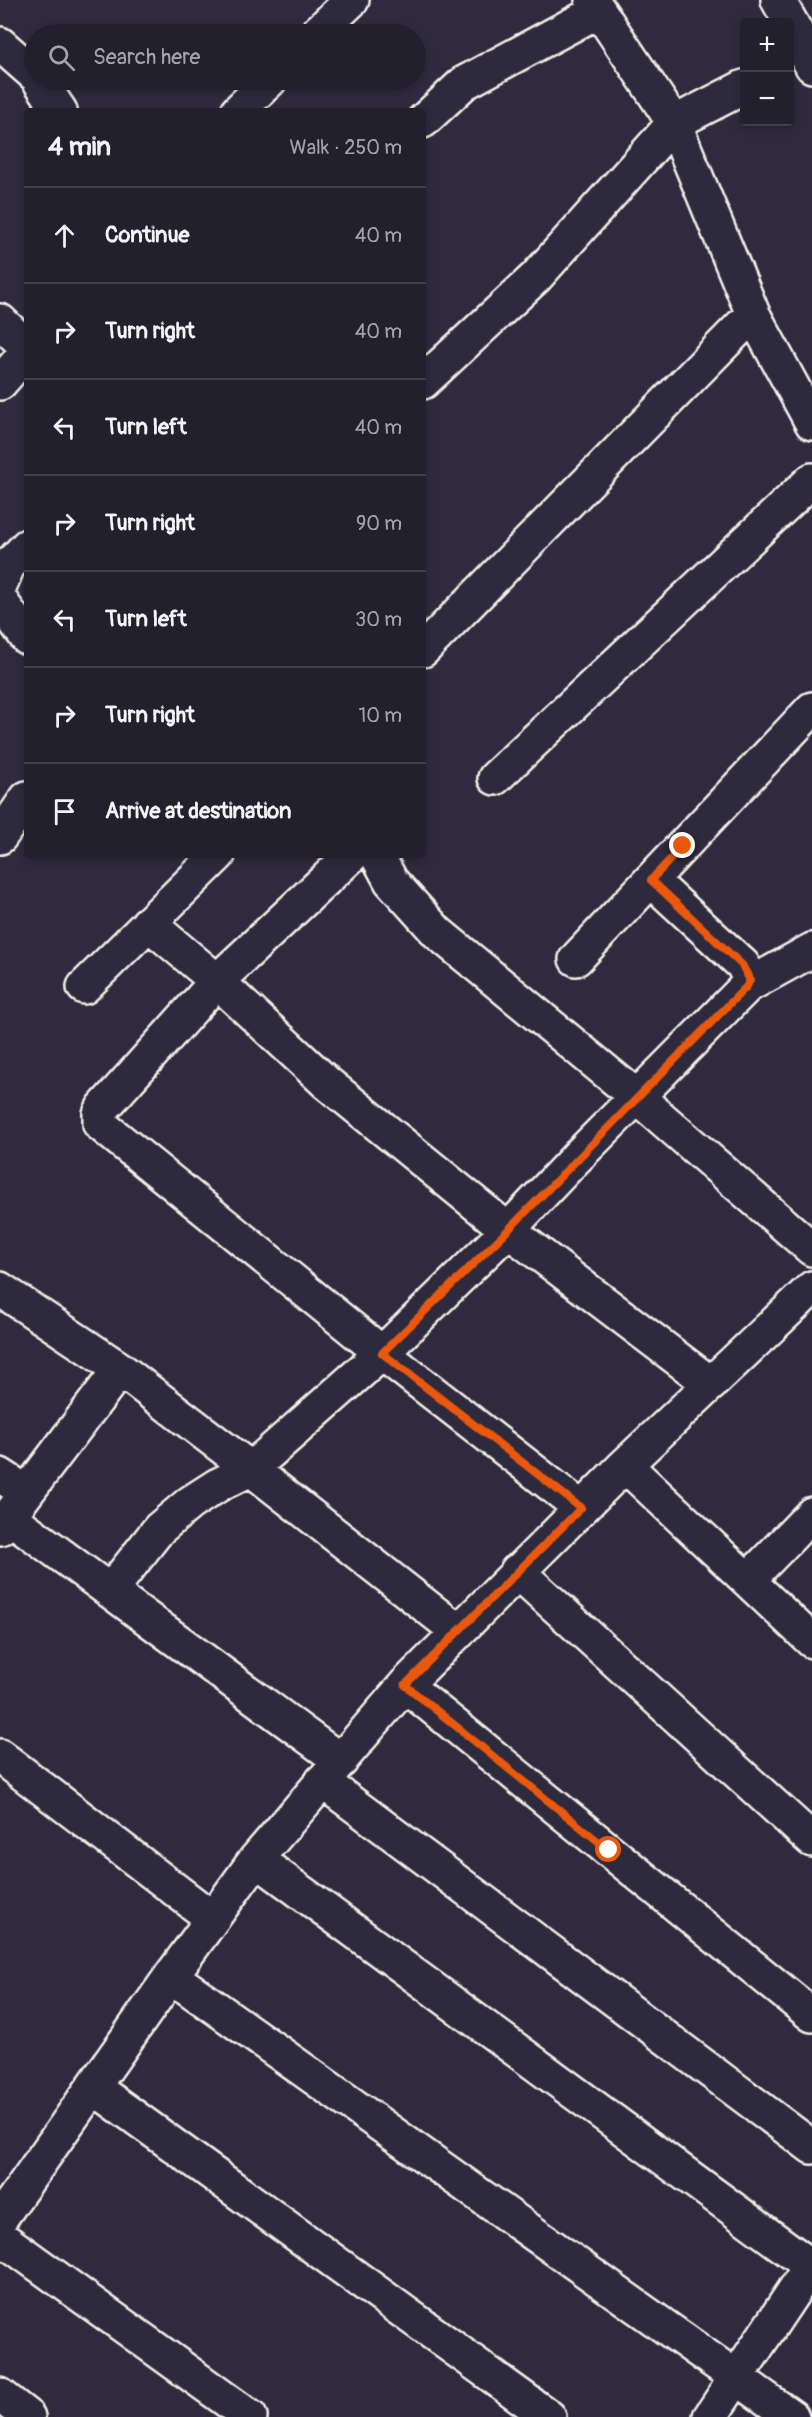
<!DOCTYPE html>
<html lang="en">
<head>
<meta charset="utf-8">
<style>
  body { margin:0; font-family:Pangolin,sans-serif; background:#2b2836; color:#f1f3f6 }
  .controls { position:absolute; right:18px; top:18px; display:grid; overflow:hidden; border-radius:6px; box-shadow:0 3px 9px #0003 }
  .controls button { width:54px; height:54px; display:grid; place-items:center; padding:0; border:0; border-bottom:2px solid #403e4a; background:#23202e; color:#f1f3f6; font:30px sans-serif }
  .stop { position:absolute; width:18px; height:18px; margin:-14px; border:4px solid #ea580c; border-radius:50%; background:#fff }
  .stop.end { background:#ea580c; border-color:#fff; box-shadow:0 2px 6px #0008 }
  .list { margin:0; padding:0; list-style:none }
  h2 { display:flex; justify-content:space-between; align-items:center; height:78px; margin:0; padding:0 24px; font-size:26px }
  h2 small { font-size:20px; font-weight:400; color:#a3a3aa }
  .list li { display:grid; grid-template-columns:39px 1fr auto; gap:18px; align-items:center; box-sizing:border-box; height:96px; padding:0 24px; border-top:2px solid #403e4a }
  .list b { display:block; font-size:22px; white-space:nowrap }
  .list em { font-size:20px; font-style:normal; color:#a3a3aa }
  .icon { flex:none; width:33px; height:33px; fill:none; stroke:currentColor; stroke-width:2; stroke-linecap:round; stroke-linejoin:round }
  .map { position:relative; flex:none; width:812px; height:2417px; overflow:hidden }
  .search { position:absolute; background:#23202e; box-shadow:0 3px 9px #0003; left:24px; top:24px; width:402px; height:66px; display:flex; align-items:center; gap:15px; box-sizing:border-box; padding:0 21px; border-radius:33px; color:#a3a3aa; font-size:22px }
  .panel { position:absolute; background:#23202e; box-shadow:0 3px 9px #0003; left:24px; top:108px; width:402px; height:750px; border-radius:6px }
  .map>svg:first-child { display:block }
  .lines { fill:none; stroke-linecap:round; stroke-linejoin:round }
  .minor-casing { stroke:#f4f1e8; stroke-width:38 }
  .minor { stroke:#2f2a3d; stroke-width:33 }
  .route { stroke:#ea580c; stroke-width:8 }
</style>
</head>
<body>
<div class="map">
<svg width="812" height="2417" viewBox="0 0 812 2417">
  <rect width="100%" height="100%" fill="#2f2a3d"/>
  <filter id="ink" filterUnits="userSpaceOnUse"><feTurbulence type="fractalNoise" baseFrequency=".0167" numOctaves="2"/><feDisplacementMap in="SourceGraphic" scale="12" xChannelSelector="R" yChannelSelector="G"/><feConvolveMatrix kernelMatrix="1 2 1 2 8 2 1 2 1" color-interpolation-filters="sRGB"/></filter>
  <g filter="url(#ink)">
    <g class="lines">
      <defs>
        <path id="minor" d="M 592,0 L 674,123 L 753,314 L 812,423
          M 778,0 L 808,53 L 806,55 L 812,66
          M 316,34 L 352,0
          M 0,44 L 34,74
          M 39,80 L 60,111
          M 238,111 L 270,80
          M 423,121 L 464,83 L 598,11
          M 0,321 L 27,347
          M 423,382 L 536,277 L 674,123 L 744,87
          M 0,383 L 27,352
          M 0,585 L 8,566 L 27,546
          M 0,600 L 27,638
          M 423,650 L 753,314
          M 495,778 L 812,480
          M 0,837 L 27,798
          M 352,855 L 217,981 L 103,1108 L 100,1114 L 100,1124 L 382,1353 L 581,1508
          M 377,855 L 391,881 L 438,933 L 637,1097 L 812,1249
          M 148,923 L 217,981 L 327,1083 L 508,1230 L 711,1384
          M 576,959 L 812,709
          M 747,986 L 812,950
          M 84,987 L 218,855
          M 0,1289 L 120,1369 L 251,1469 L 459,1632
          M 625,1465 L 812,1641
          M 0,1475 L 26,1492
          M 8,1516 L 341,1761
          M 0,1528 L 120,1369
          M 517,1571 L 812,1840
          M 748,1580 L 812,1514
          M 110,1591 L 159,1529 L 190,1503 L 218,1485 L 251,1469 L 382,1353 L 508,1230 L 576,1158 L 747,986 L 750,980 L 743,965 L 651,880
          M 405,1685 L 812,2015
          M 0,1756 L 212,1918
          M 322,1781 L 812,2147
          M 256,1859 L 812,2267
          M 171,1976 L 792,2417
          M 93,2087 L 549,2417
          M 0,2219 L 171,1976 L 256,1859 L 405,1685 L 625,1465 L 812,1288
          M 0,2237 L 250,2417
          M 0,2395 L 28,2417
          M 710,2417 L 812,2264"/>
      </defs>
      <!-- minor casing -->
      <use href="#minor" class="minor-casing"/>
      <!-- minor -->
      <use href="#minor" class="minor"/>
    </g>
  </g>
  <g class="lines" filter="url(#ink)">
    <!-- route -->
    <path class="route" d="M 609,1850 L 405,1685 L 581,1508 L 382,1353 L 508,1230 L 747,986 L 750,980 L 742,965 L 651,880 L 683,846"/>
  </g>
</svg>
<div class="controls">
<button>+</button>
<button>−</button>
</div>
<div class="stop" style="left:609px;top:1850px"></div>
<div class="stop end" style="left:683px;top:846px"></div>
<div class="search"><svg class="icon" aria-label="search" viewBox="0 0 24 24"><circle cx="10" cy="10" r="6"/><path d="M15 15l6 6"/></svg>Search here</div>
<section class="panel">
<h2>4 min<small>Walk · 250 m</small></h2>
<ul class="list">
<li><svg class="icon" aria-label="ahead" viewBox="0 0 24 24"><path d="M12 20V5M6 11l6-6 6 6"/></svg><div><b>Continue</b></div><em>40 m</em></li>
<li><svg class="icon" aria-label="right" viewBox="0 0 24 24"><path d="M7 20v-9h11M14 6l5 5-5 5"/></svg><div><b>Turn right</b></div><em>40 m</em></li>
<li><svg class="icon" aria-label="left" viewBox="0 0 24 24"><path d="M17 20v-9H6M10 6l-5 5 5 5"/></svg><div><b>Turn left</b></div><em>40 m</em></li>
<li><svg class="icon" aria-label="right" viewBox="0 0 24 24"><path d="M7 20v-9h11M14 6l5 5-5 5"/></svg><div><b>Turn right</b></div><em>90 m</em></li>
<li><svg class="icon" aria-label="left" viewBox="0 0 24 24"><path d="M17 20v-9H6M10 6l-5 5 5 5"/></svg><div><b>Turn left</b></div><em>30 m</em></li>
<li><svg class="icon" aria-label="right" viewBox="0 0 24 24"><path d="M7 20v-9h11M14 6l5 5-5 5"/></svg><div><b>Turn right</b></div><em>10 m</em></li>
<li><svg class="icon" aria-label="arrive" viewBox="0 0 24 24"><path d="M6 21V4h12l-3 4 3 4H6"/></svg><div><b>Arrive at destination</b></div></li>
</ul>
</section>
</div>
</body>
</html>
